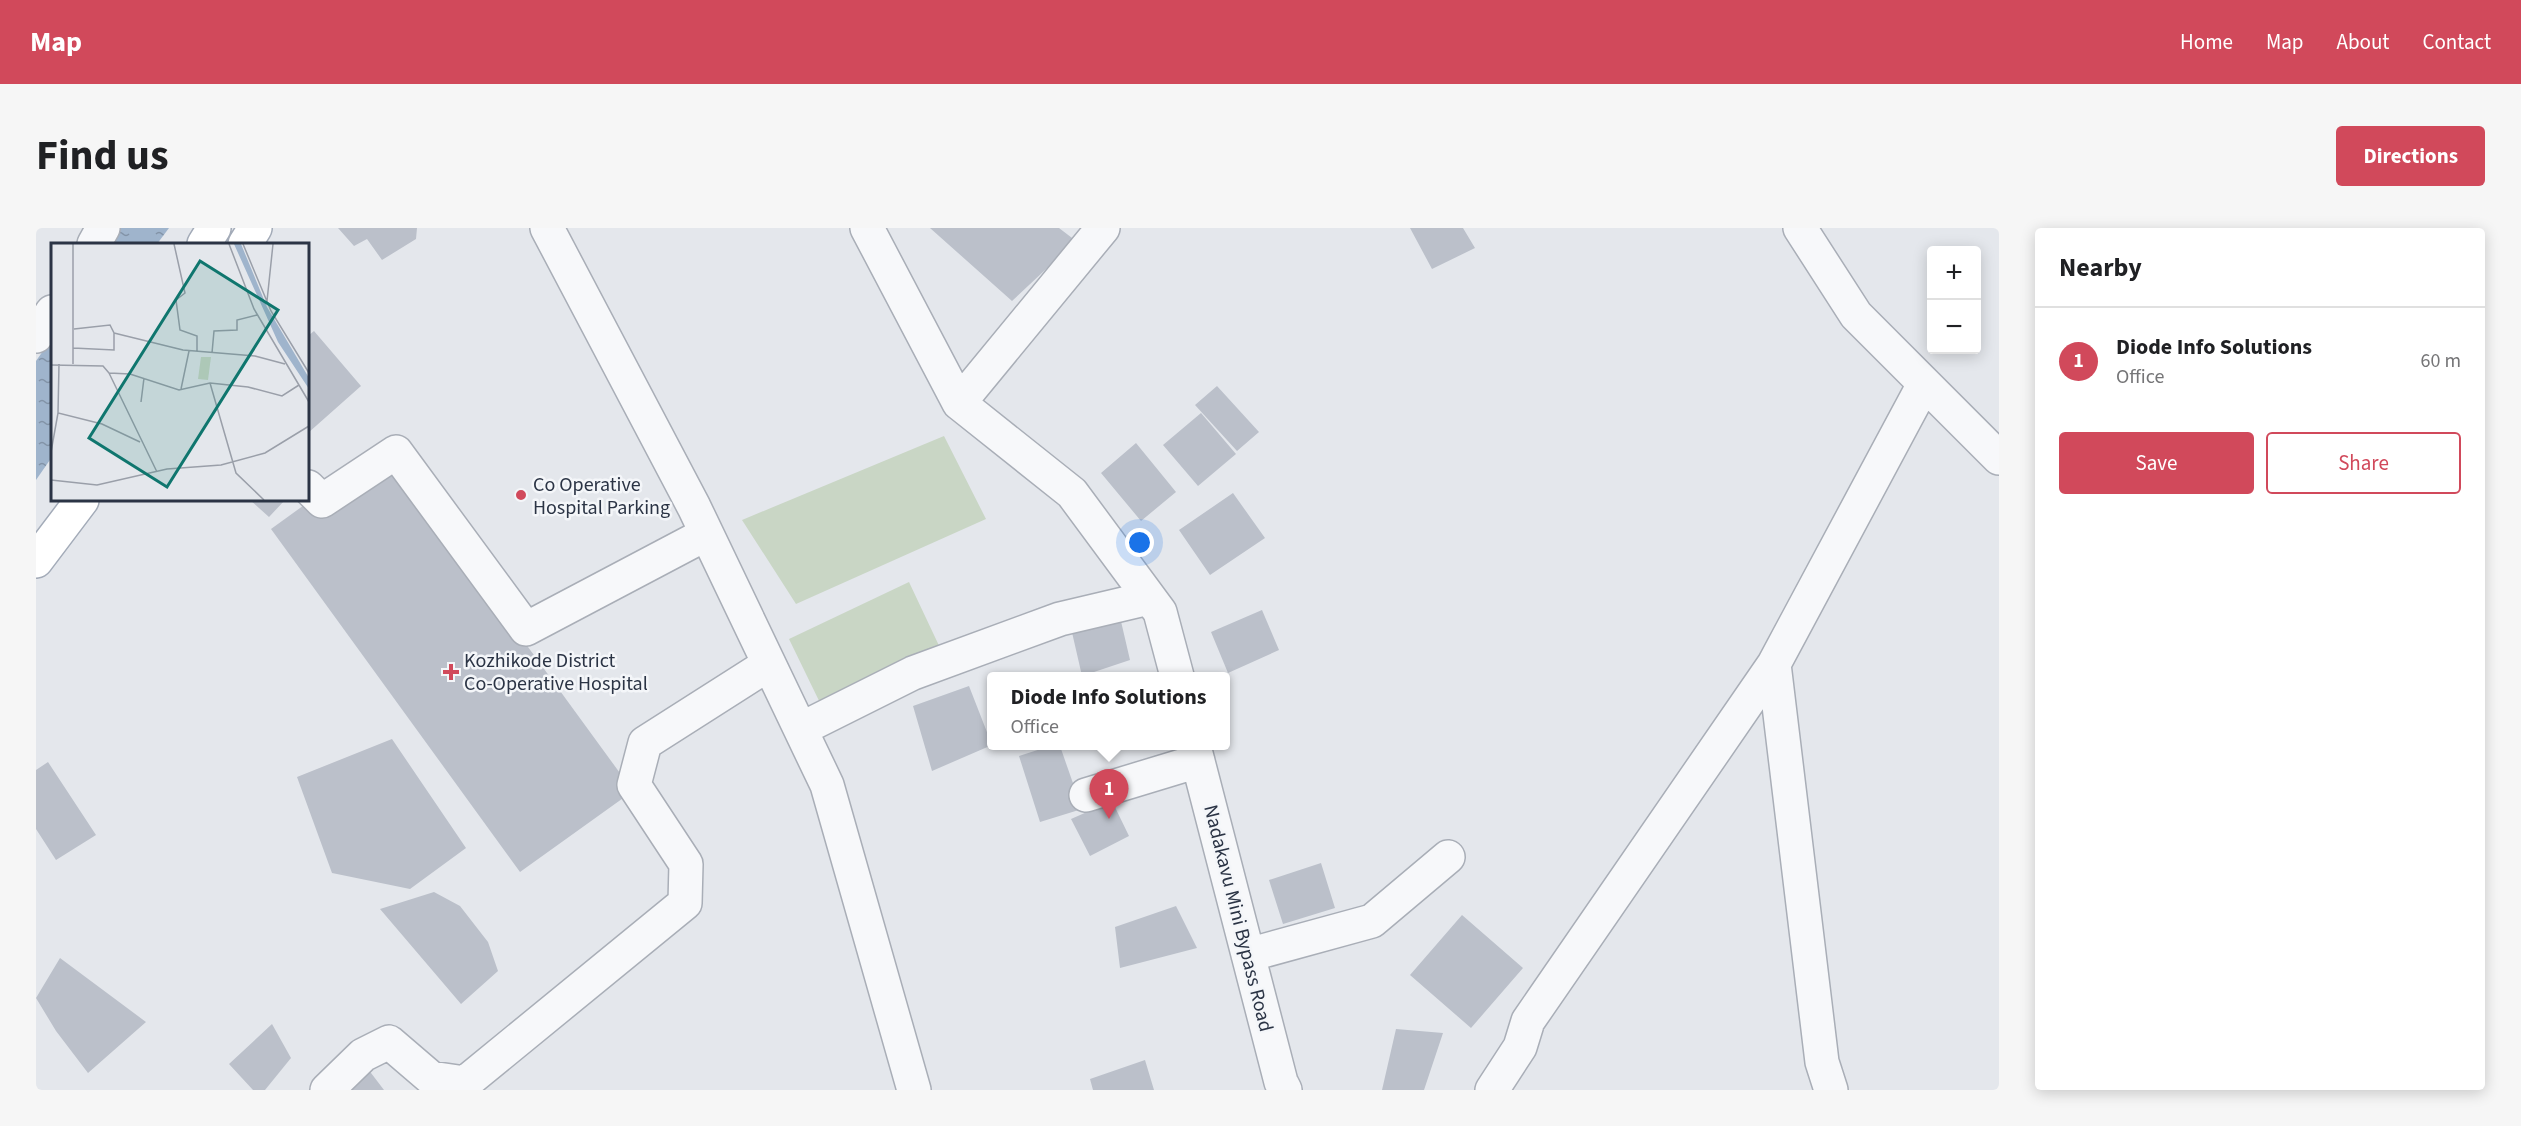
<!DOCTYPE html>
<html lang="en">
<head>
<meta charset="utf-8">
<style>
  body { margin:0; font-family:"Source Sans 3",sans-serif; background:#f6f6f6; color:#202124 }
  .controls { position:absolute; right:18px; top:18px; display:grid; overflow:hidden; border-radius:6px; box-shadow:0 3px 15px #0003 }
  .controls button { width:54px; height:54px; display:grid; place-items:center; padding:0; border:0; border-bottom:2px solid #e0e0e0; background:#fff; color:#202124; font:30px sans-serif }
  .you { position:absolute; left:1104px; top:315px; width:21px; height:21px; margin:-15px; border:4px solid #fff; border-radius:50%; background:#1a73e8; box-shadow:0 0 0 9px #1a73e833 }
  .badge { display:grid; place-items:center; width:39px; height:39px; border-radius:50%; background:#d1495b; color:#fff; font-size:20px; font-weight:700 }
  .pin { position:absolute; translate:-50% -50px; filter:drop-shadow(0 2px 3px #0008) }
  .pin::after { content:''; position:absolute; top:32px; width:21px; height:18px; background:inherit; clip-path:polygon(0 0,100% 0,50% 100%) }
  .popup { position:absolute; left:951px; top:444px; width:243px; height:78px; box-sizing:border-box; display:grid; place-content:center; border-radius:6px; background:#fff; filter:drop-shadow(0 2px 4px #0005); font-size:20px; white-space:nowrap; color:#757577 }
  .popup b { font-size:22px; color:#202124 }
  .popup::after { content:''; position:absolute; left:50%; top:100%; margin-left:-12px; border:12px solid transparent; border-top-color:#fff }
  .list { margin:0; padding:0; list-style:none }
  h2 { display:flex; justify-content:space-between; align-items:center; height:78px; margin:0; padding:0 24px; font-size:26px }
  h2 small { font-size:20px; font-weight:400; color:#757577 }
  .list li { display:grid; grid-template-columns:39px 1fr auto; gap:18px; align-items:center; box-sizing:border-box; height:108px; padding:0 24px; border-top:2px solid #e0e0e0 }
  .list b { display:block; font-size:22px; white-space:nowrap }
  .list p { margin:0; font-size:20px; white-space:nowrap; color:#757577 }
  .list em { font-size:20px; font-style:normal; color:#757577 }
  .actions { display:flex; gap:12px; padding:18px 24px }
  .actions a { flex:1; padding:14px 0; border:2px solid #d1495b; border-radius:6px; text-align:center; font-size:21px; color:#d1495b }
  .actions .main { background:#d1495b; color:#fff }
  .map { position:relative; flex:none; width:1963px; height:862px; overflow:hidden; border-radius:6px }
  header { display:flex; align-items:center; gap:36px; box-sizing:border-box; height:84px; padding:0 30px; background:#d1495b; color:#fff }
  header strong { font-size:28px }
  nav { display:flex; gap:33px; margin-inline-start:auto; font-size:21px }
  .intro { display:flex; align-items:center; justify-content:space-between; box-sizing:border-box; height:144px; padding:0 36px }
  h1 { margin:0; font-size:42px }
  .button { padding:15px 27px; border-radius:6px; background:#d1495b; color:#fff; font-size:21px; font-weight:700 }
  main { display:flex; gap:36px; padding:0 36px }
  aside { flex:1; background:#fff; border-radius:6px; box-shadow:0 3px 15px #0003 }
  .map>svg:first-child { display:block }
  .green { fill:#c9d6c5 }
  .water { fill:url(#water-ripples) }
  .building { fill:#bbc0ca }
  .lines { fill:none; stroke-linecap:round; stroke-linejoin:round }
  .minor-casing { stroke:#a9aeb7; stroke-width:36 }
  .major-casing { stroke:#a3abb8; stroke-width:36 }
  .minor { stroke:#f7f8fa; stroke-width:33 }
  .major { stroke:#fff; stroke-width:33 }
  .poi-dot { fill:#d1495b; stroke:#f4f6f9; stroke-width:2 }
  .labels { text-anchor:middle; stroke-width:5; stroke-linejoin:round; paint-order:stroke }
  .poi-label { font-size:20px; fill:#2b3445; stroke:#f4f6f9; text-anchor:start }
  .street-label { font-size:20px; fill:#2b3445; stroke:#f4f6f9 }
  .inset-road { fill:none; stroke:#9a9fa9; stroke-width:1.5 }
  .view { fill:#0f766e; fill-opacity:0.15; stroke:#0f766e; stroke-width:3 }
  .inset-edge { fill:none; stroke:#2b3445; stroke-width:3 }
</style>
</head>
<body>
<header>
<strong>Map</strong>
<nav><a>Home</a><a>Map</a><a>About</a><a>Contact</a></nav>
</header>
<div class="intro"><h1>Find us</h1><a class="button">Directions</a></div>
<main>
<div class="map">
<svg width="1963" height="862" viewBox="0 0 1963 862">
  <defs>
    <pattern id="water-ripples" width="26" height="14" patternUnits="userSpaceOnUse" patternTransform="scale(1.5)"><rect width="26" height="14" fill="#9fb4cc"/><path d="M2 4q2-2 4 0t4 0M15 11q2-2 4 0t4 0" fill="none" stroke="#8293a7"/></pattern>
  </defs>
  <rect width="100%" height="100%" fill="#e4e7ec"/>
  <!-- green -->
  <path class="green" d="M 908,208 L 950,291 L 760,376 L 706,292 Z
    M 873,354 L 906,424 L 787,481 L 753,411 Z"/>
  <!-- water -->
  <path class="water" d="M 83,0 L 133,0 L 121,16 L 73,16 Z
    M 16,110 L 16,229 L 0,252 L 0,133 Z"/>
  <!-- building -->
  <path class="building" d="M 302,0 L 381,0 L 380,11 L 346,32 L 331,11 L 318,18 Z
    M 894,0 L 1023,0 L 1040,13 L 976,73 Z
    M 1374,0 L 1427,0 L 1439,20 L 1396,41 Z
    M 278,103 L 325,158 L 272,205 L 272,108 Z
    M 1181,158 L 1223,204 L 1201,223 L 1159,177 Z
    M 1165,185 L 1200,226 L 1162,258 L 1127,217 Z
    M 1100,215 L 1140,264 L 1105,293 L 1065,245 Z
    M 347,220 L 597,563 L 484,644 L 235,301 Z
    M 1197,265 L 1229,310 L 1174,347 L 1143,302 Z
    M 214,272 L 249,272 L 233,289 Z
    M 1226,382 L 1243,422 L 1192,445 L 1175,404 Z
    M 1084,389 L 1094,432 L 1046,448 L 1035,400 Z
    M 933,458 L 956,517 L 896,543 L 877,478 Z
    M 356,511 L 430,620 L 374,661 L 296,645 L 261,549 Z
    M 1014,518 L 1024,518 L 1046,581 L 1004,594 L 983,528 Z
    M 12,534 L 60,607 L 20,632 L 0,601 L 0,542 Z
    M 1076,573 L 1093,608 L 1054,628 L 1035,591 Z
    M 1285,635 L 1299,680 L 1247,696 L 1233,652 Z
    M 398,664 L 424,678 L 452,714 L 462,743 L 425,776 L 344,681 Z
    M 1140,678 L 1161,720 L 1084,740 L 1079,699 Z
    M 1426,687 L 1487,740 L 1435,800 L 1374,747 Z
    M 24,730 L 110,794 L 52,845 L 20,803 L 0,770 Z
    M 236,796 L 255,830 L 229,862 L 217,862 L 193,836 Z
    M 1360,801 L 1407,805 L 1388,862 L 1346,862 Z
    M 319,824 L 348,862 L 292,862 Z
    M 1109,832 L 1118,862 L 1057,862 L 1054,851 Z"/>
  <g class="lines">
    <defs>
      <path id="minor" d="M 511,0 L 658,279 L 791,557 L 878,862
        M 831,0 L 923,175 L 1036,265 L 1124,384 L 1141,448
        M 1764,0 L 1820,87 L 1963,230
        M 58,16 L 67,0
        M 0,108 L 16,84
        M 923,175 L 1067,0
        M 272,259 L 286,273 L 360,224 L 490,401 L 670,306
        M 1738,436 L 1786,834 L 1795,862
        M 765,501 L 877,445 L 1024,391 L 1113,370
        M 1158,518 L 1245,854 L 1249,862
        M 1050,567 L 1162,533
        M 1212,727 L 1336,693 L 1412,629
        M 291,862 L 327,827 L 353,814 L 395,850 L 429,855 L 649,675 L 650,636 L 598,557 L 609,515 L 733,436
        M 1456,862 L 1484,819 L 1492,793 L 1738,436 L 1888,156"/>
      <path id="major" d="M 168,16 L 178,0
        M 209,16 L 219,0
        M 0,333 L 46,272"/>
    </defs>
    <!-- minor casing -->
    <use href="#minor" class="minor-casing"/>
    <!-- major casing -->
    <use href="#major" class="major-casing"/>
    <!-- minor -->
    <use href="#minor" class="minor"/>
    <!-- major -->
    <use href="#major" class="major"/>
  </g>
  <!-- markers -->
  <g class="poi-dot">
    <circle cx="485" cy="267" r="6"/>
    <path d="M412 435h6v6h6v6h-6v6h-6v-6h-6v-6h6z"/>
  </g>
  <g class="labels">
    <!-- poi labels -->
    <g class="poi-label">
      <text x="497" y="263">Co Operative<tspan x="497" dy="23">Hospital Parking</tspan></text>
      <text x="428" y="439">Kozhikode District<tspan x="428" dy="23">Co-Operative Hospital</tspan></text>
    </g>
    <!-- street labels -->
    <g class="street-label">
      <text transform="translate(1203 690) rotate(76)" y="7">Nadakavu Mini Bypass Road</text>
    </g>
  </g>
  <!-- overview -->
  <g transform="translate(15 15)">
    <rect width="258" height="258" fill="#e4e7ec"/>
    <path d="M 150,114 L 160,114 L 157,137 L 147,136 Z" fill="#c9d6c5"/>
    <path d="M 183,1 L 190,1 L 216,64 L 258,135 L 258,146 L 227,99 Z" fill="#9fb4cc"/>
    <path class="inset-road" d="M 22,1 L 22,121M 123,1 L 134,50 L 125,57 L 129,87 L 146,93 L 146,108M 178,1 L 203,66 L 258,159M 192,1 L 220,68 L 258,130M 216,58 L 222,1M 63,90 L 132,107 L 204,113 L 234,121M 22,105 L 63,107 L 63,90 L 59,82 L 23,86M 161,110 L 163,88 L 186,87 L 186,77 L 206,72M 8,121 L 7,170 L 51,181 L 89,199M 0,122 L 52,123 L 58,130 L 79,131 L 128,147 L 159,140 L 197,144 L 231,153 L 248,142M 58,130 L 106,229M 159,140 L 185,230 L 213,257M 130,146 L 138,108M 90,159 L 93,135M 0,209 L 7,170M 0,237 L 46,242 L 116,226 L 170,222 L 214,210 L 258,183"/>
    <path class="view" d="M 149,18 L 227,67 L 116,244 L 38,195 Z"/>
    <rect width="258" height="258" class="inset-edge"/>
  </g>
</svg>
<div class="controls">
<button>+</button>
<button>−</button>
</div>
<div class="you"></div>
<div class="pin badge" style="left:1073px;top:591px">1</div>
<div class="popup"><b>Diode Info Solutions</b>Office</div>
</div>
<aside>
<h2>Nearby<small></small></h2>
<ul class="list">
<li><span class="badge">1</span><div><b>Diode Info Solutions</b><p>Office</p></div><em>60 m</em></li>
</ul>
<div class="actions"><a class="main">Save</a><a>Share</a></div>
</aside>
</main>
</body>
</html>
